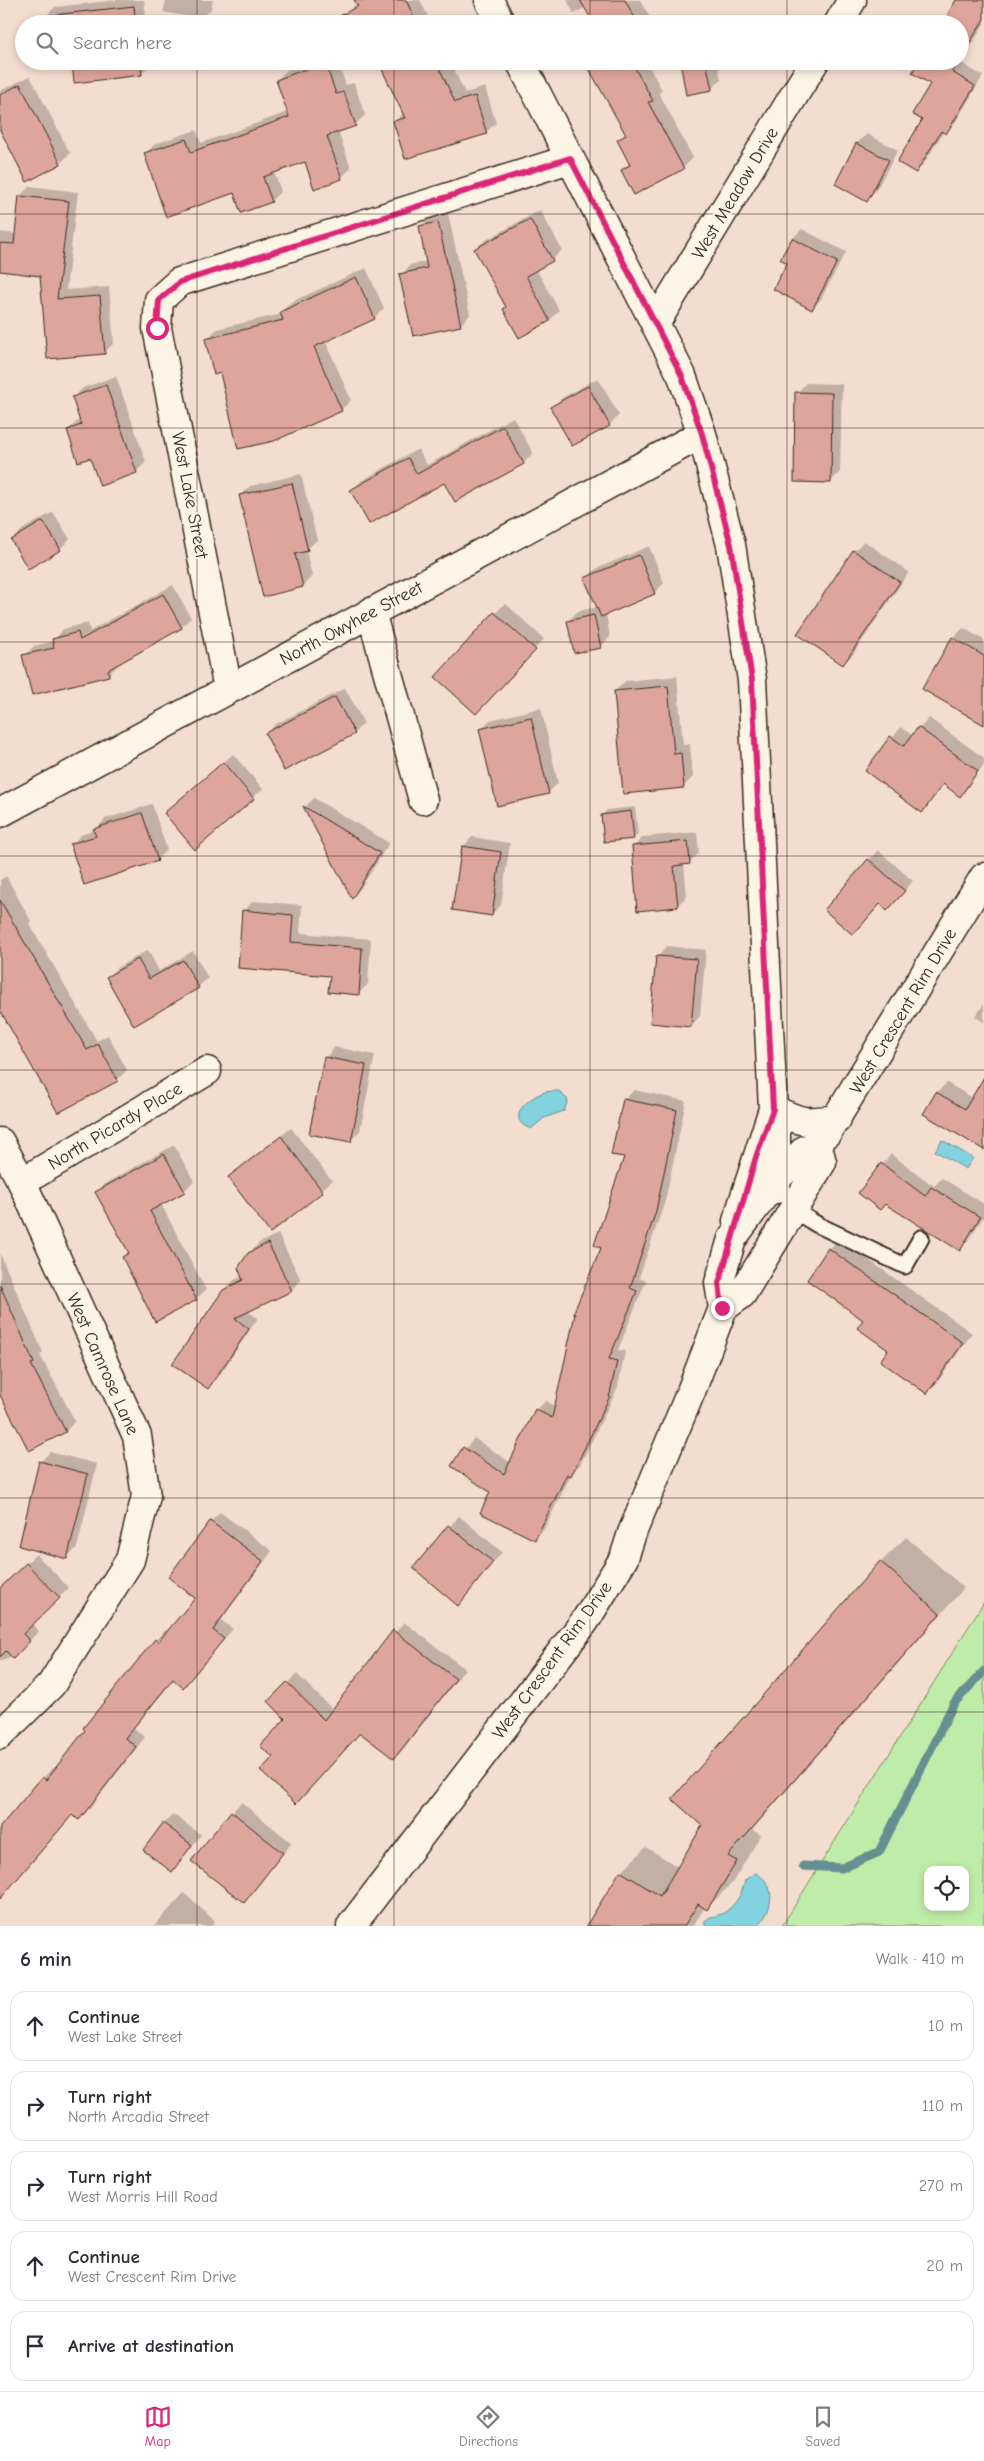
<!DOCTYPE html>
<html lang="en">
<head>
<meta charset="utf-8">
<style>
  body { margin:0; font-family:"Comic Neue",sans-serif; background:#f7f7f7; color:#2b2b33 }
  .controls { position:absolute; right:15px; bottom:15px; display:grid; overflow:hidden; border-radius:10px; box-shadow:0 2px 8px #0003 }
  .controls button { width:45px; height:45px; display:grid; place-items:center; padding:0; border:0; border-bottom:1px solid #e1e1e2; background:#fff; color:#2b2b33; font:25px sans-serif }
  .stop { position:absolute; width:15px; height:15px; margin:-11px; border:4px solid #db2777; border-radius:50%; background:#fff }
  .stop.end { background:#db2777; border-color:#fff; box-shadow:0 1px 5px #0008 }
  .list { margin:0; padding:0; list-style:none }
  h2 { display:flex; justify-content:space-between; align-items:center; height:65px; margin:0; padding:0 20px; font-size:21px }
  h2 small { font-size:16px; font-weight:400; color:#7c7c81 }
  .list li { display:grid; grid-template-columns:32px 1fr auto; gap:15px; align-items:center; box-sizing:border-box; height:70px; margin:0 10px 10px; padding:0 10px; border:1px solid #e1e1e2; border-radius:15px }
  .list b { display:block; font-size:19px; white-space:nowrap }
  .list p { margin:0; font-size:16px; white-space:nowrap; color:#7c7c81 }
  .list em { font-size:16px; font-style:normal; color:#7c7c81 }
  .icon { flex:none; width:28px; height:28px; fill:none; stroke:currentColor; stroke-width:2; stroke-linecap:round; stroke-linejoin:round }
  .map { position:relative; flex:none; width:984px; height:1926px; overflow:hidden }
  .search { position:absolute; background:#fff; box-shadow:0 2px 8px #0003; left:15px; right:15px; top:15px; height:55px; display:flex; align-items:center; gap:12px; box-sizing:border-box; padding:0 18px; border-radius:28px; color:#7c7c81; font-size:19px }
  .sheet { height:465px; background:#fff }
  nav { display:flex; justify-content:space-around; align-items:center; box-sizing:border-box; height:70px; border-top:1px solid #e1e1e2; background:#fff; font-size:14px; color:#7c7c81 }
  nav a { display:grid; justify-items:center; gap:2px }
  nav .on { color:#db2777 }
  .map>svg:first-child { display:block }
  .green { fill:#c0eca9; stroke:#7e8b64; fill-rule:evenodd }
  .water { fill:#83d2df; stroke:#668f92 }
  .shadow { fill:#0003 }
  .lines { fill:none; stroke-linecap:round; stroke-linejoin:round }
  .stream { stroke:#668f92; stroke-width:9 }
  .building { fill:#dea59c; stroke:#3b2a1e }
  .lane-casing { stroke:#3b2a1e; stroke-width:19 }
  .street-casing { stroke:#3b2a1e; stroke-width:31 }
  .lane { stroke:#fcf5e5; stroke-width:15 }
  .street { stroke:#fcf5e5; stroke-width:28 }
  .route { stroke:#db2777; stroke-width:6 }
  .grid { fill:none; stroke:#3b2a1e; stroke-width:1; stroke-opacity:0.55 }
  .labels { text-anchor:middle; stroke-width:4; stroke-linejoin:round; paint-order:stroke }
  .street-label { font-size:18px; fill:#3b2a1e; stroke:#fcf5e5 }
</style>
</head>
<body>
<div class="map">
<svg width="984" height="1926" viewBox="0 0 984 1926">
  <rect width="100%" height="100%" fill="#f3ddcf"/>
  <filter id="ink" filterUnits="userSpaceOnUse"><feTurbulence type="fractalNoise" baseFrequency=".02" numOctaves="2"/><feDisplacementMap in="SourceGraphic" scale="10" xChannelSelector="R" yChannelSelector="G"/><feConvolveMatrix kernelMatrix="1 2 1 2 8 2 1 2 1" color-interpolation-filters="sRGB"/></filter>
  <g filter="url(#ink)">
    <!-- green -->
    <path class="green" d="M 984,1602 L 984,1926 L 782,1926 ZM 928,1870 L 965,1870 L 965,1907 L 928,1907 Z"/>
    <!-- water -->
    <path class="water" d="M 559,1091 L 568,1100 L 564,1111 L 544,1118 L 531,1129 C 506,1120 524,1101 540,1094 C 545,1091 553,1091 559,1091 Z
      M 942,1140 L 973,1158 L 966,1169 L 935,1151 Z
      M 755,1873 C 778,1884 773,1910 758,1926 L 706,1926 L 704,1922 C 709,1915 718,1917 725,1912 C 736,1905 743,1892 745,1880 Z"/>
    <!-- shadow -->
    <path class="shadow" d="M 117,0 L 144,0 L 147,24 L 46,24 L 45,17 L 55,7 Z
      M 166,0 L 213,0 L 211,9 L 201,19 L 163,12 Z
      M 356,0 L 420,0 L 432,24 L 352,24 L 346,14 L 357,3 Z
      M 567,0 L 640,0 L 651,19 L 647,24 L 595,24 L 586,7 L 574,14 Z
      M 957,0 L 984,0 L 984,24 L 961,63 L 983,76 L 955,123 L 946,132 L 944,131 L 925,162 L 916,172 L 932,83 L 920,61 L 960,61 Z
      M 73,61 L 151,61 L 151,64 L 141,74 Z
      M 313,61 L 337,61 L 346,85 L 354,83 L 365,115 L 355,125 L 338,131 L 351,168 L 341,178 L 305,160 L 274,172 L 281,191 L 271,201 L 235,191 L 145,154 L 155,144 L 196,130 L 201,143 L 288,112 L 277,80 L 287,70 Z
      M 379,61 L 450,61 L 465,93 L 485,87 L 496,123 L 486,132 L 395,122 L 404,112 Z
      M 596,61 L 646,61 L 662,90 L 659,93 L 693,158 L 683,168 L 622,170 L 630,162 L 619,140 L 626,133 L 589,68 Z
      M 681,61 L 717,61 L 721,80 L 711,89 Z
      M 30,76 L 70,153 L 61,163 L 0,127 L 0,91 Z
      M 867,134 L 898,150 L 876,190 L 867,200 L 836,183 L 857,143 Z
      M 30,186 L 78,192 L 66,290 L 109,287 L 114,343 L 104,353 L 48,358 L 41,275 L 0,270 L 0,232 L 16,234 L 20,196 Z
      M 540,210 L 562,250 L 552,260 L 536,269 L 559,310 L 550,320 L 520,336 L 508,306 L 476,249 L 486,240 Z
      M 448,213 L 470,315 L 460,325 L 401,275 L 410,265 L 427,261 L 420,227 L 430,217 Z
      M 802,229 L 846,252 L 821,299 L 812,309 L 788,262 L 782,259 L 793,238 Z
      M 366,268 L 384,308 L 374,318 L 325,340 L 351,400 L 341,410 L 221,372 L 207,339 L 217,329 L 282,314 L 281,312 L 291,302 Z
      M 116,376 L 146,462 L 136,472 L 90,457 L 68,430 L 80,419 L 73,398 L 83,388 Z
      M 598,378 L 619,415 L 609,425 L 552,407 L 562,398 Z
      M 806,383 L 842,384 L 840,472 L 831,481 L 797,393 Z
      M 513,417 L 533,453 L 524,463 L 456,500 L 445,481 L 352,491 L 361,481 L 418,449 L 427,465 Z
      M 301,474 L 317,540 L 306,550 L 312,576 L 303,586 L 240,496 L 250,486 Z
      M 53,512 L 70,539 L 60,549 L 13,540 L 22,530 Z
      M 864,541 L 909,572 L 853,654 L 843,664 L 854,551 Z
      M 649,546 L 664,583 L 655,592 L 606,613 L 610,637 L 600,647 L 568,621 L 578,611 L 598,607 L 586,578 L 596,569 Z
      M 173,585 L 191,618 L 182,627 L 118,663 L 118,665 L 108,675 L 24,656 L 34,646 L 54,641 L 63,629 L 88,623 L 90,631 Z
      M 505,603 L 544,639 L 486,703 L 437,677 Z
      M 963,628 L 984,640 L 984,723 L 953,638 Z
      M 677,676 L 683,745 L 690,744 L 693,777 L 683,787 L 615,691 L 625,681 Z
      M 345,688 L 364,723 L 354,733 L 266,734 L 276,724 Z
      M 541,708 L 558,783 L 548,793 L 481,729 L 490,720 Z
      M 929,718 L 984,758 L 984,765 L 960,795 L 944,784 L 922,811 L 867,771 L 901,727 L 913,736 Z
      M 233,754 L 263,789 L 195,848 L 165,813 Z
      M 314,798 L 389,843 L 361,888 L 352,897 L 305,807 Z
      M 152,804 L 167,850 L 157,859 L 71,845 L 81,835 L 95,830 L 105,819 Z
      M 635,807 L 638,834 L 633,838 L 602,815 L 607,810 Z
      M 697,832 L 699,853 L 689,863 L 684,864 L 687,896 L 677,906 L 633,847 L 643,837 Z
      M 472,837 L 510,843 L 501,905 L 491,915 L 463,847 Z
      M 878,850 L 913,881 L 897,900 L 869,860 Z
      M 6,876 L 31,921 L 29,923 L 97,1041 L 108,1035 L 127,1070 L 117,1080 L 0,1008 L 0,880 Z
      M 253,901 L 302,905 L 300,933 L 371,939 L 368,984 L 358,994 L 331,975 L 244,911 Z
      M 667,946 L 706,950 L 700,1016 L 691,1026 L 657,956 Z
      M 148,950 L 159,971 L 193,951 L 208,978 L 198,987 L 108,977 L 118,967 Z
      M 984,1004 L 984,1023 L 975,1016 Z
      M 335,1047 L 375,1055 L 360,1131 L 350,1141 L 311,1133 L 326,1057 Z
      M 984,1079 L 984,1148 L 925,1113 L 937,1092 L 947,1083 L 973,1098 Z
      M 634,1090 L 686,1101 L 665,1201 L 639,1278 L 646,1281 L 618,1350 L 625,1351 L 618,1387 L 580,1465 L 572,1473 L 544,1529 L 535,1538 L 491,1491 L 452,1466 L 474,1438 L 511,1463 L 536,1410 L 546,1401 L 556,1406 L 602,1247 L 625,1156 L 624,1100 Z
      M 291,1128 L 332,1181 L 270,1231 L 229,1177 Z
      M 174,1145 L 194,1181 L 184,1191 L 161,1204 L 206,1290 L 196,1299 L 123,1257 L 129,1251 L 97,1192 L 106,1183 Z
      M 891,1154 L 934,1186 L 942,1178 L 984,1204 L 984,1216 L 969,1239 L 960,1249 L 885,1203 L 860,1193 Z
      M 278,1234 L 301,1280 L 291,1290 L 247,1311 L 258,1318 L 218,1377 L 208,1387 L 224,1290 L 234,1280 L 243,1276 L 249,1253 L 259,1243 Z
      M 839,1239 L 972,1333 L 937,1383 L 927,1392 L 865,1320 L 808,1279 L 829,1249 Z
      M 0,1254 L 43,1352 L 40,1355 L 75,1421 L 66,1431 L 30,1450 L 0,1392 Z
      M 50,1452 L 97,1464 L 77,1548 L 67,1557 L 40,1462 Z
      M 220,1512 L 272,1551 L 221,1620 L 233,1629 L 183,1687 L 174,1679 L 134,1728 L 145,1737 L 89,1809 L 79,1819 L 73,1814 L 10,1885 L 0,1877 L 0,1828 L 43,1778 L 53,1768 L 56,1770 L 156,1640 L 165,1630 L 168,1632 L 197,1597 L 211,1522 Z
      M 459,1516 L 502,1552 L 467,1594 L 414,1568 Z
      M 906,1537 L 964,1588 L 752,1830 L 761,1835 L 732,1883 L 707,1908 L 705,1907 L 693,1926 L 587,1926 L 621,1872 L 646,1847 L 678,1867 L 881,1562 Z
      M 36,1554 L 69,1588 L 32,1624 L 39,1631 L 18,1652 L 0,1662 L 0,1589 Z
      M 404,1622 L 465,1669 L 404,1748 L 394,1758 L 361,1731 L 274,1757 L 287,1719 L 279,1691 L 297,1674 L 333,1710 Z
      M 241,1802 L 292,1843 L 244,1901 L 193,1860 Z
      M 173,1814 L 201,1835 L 172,1870 L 164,1824 Z
      M 184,1893 L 215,1921 L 211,1926 L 154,1926 Z"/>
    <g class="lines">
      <!-- stream -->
      <path class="stream" d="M 803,1866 L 842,1868 L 879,1852 L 954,1703 L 984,1671"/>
    </g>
    <!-- building -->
    <path class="building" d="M 354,0 L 406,0 L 417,24 L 325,24 L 358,6 Z
      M 580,0 L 625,0 L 638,24 L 594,24 Z
      M 956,0 L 984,0 L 984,19 L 960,59 L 960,24 L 942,24 Z
      M 134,6 L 136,24 L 45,24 L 44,16 Z
      M 49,61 L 140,61 L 142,75 L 74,83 L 72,62 L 50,65 Z
      M 378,61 L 436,61 L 455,102 L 475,96 L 487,134 L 405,159 L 393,121 L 405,118 Z
      M 599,61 L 631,61 L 653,101 L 648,102 L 684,169 L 634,195 L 621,170 L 630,165 L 617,140 L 626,135 L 588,67 Z
      M 680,61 L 706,61 L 712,90 L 686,95 Z
      M 919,61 L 959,61 L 952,72 L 975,86 L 946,134 L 941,131 L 916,173 L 897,162 L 922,120 L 912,114 L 930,84 L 912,73 Z
      M 325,62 L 336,94 L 344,92 L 356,126 L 327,136 L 342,179 L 314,189 L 305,162 L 263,177 L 272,202 L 241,213 L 234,193 L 166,217 L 144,153 L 186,139 L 191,152 L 289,117 L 276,80 Z
      M 20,84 L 61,164 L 27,182 L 0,130 L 0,95 Z
      M 856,143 L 889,160 L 867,202 L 835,184 Z
      M 19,196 L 69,201 L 57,299 L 100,296 L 105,354 L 47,359 L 40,276 L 0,271 L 0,243 L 14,244 Z
      M 530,219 L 553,261 L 526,276 L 550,321 L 519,338 L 503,309 L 506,307 L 474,249 Z
      M 438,222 L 461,326 L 413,336 L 399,274 L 427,268 L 419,226 Z
      M 792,238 L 837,262 L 812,310 L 773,289 L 787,263 L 780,259 Z
      M 356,277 L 375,319 L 314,347 L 342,411 L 274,441 L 238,449 L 220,373 L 214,375 L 205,339 L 283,320 L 280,312 Z
      M 106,385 L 137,473 L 100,486 L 90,458 L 78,462 L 67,430 L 81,425 L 72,397 Z
      M 588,386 L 610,426 L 572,446 L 550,407 Z
      M 795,392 L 832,393 L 831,483 L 794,482 Z
      M 503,426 L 524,464 L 455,502 L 444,483 L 369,524 L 350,490 L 408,458 L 417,474 Z
      M 292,483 L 308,551 L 295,554 L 303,587 L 263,597 L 239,495 Z
      M 43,521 L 61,550 L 28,569 L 11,540 Z
      M 853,550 L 900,582 L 843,665 L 797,634 Z
      M 639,555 L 655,594 L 601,617 L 584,578 Z
      M 163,594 L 182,628 L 108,670 L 109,676 L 32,695 L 22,655 L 54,648 L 52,639 L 78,632 L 80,640 Z
      M 494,612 L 536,650 L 476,714 L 435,677 Z
      M 594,615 L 601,648 L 574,653 L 567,621 Z
      M 952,637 L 984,656 L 984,725 L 922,689 Z
      M 668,686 L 674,754 L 681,753 L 684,788 L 623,794 L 614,691 Z
      M 335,697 L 355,734 L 284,771 L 265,733 Z
      M 531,717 L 549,794 L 497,806 L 479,729 Z
      M 918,727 L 978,771 L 960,797 L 943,784 L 922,813 L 865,771 L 890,736 L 904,746 Z
      M 223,762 L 254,799 L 195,850 L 164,813 Z
      M 303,806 L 380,853 L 352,899 Z
      M 631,811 L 634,839 L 604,842 L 601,815 Z
      M 142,813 L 158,861 L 84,885 L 70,844 L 96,836 L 93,829 Z
      M 688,841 L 690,864 L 674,866 L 678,907 L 637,911 L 632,846 Z
      M 462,846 L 501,852 L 492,916 L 452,910 Z
      M 868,859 L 905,891 L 887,911 L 880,904 L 853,935 L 824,910 Z
      M 0,900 L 87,1050 L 98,1044 L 118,1081 L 58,1113 L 0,1010 Z
      M 242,910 L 293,915 L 291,942 L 362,948 L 359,995 L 328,992 L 330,976 L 238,968 Z
      M 656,956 L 697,959 L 691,1027 L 650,1023 Z
      M 138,959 L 149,979 L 183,960 L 199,988 L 134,1026 L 106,977 Z
      M 324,1057 L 366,1065 L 351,1142 L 309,1134 Z
      M 984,1077 L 984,1150 L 923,1114 L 936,1092 L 965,1109 Z
      M 623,1099 L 677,1110 L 656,1211 L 630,1288 L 637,1291 L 609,1359 L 617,1361 L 609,1398 L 571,1476 L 567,1474 L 535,1540 L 480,1513 L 490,1492 L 451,1466 L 463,1447 L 504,1474 L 535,1409 L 552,1418 L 575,1314 L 573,1314 L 601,1248 L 594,1245 L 624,1157 L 611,1155 Z
      M 281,1136 L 323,1192 L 270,1233 L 228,1177 Z
      M 164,1154 L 185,1192 L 150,1211 L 197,1300 L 155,1322 L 122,1257 L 129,1253 L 95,1192 Z
      M 881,1163 L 925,1196 L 931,1187 L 980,1217 L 960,1251 L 885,1204 L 880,1210 L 858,1193 Z
      M 268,1243 L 292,1291 L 235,1318 L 249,1329 L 208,1389 L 172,1364 L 223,1290 L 243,1280 L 238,1268 L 248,1253 Z
      M 828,1248 L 963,1343 L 927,1394 L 880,1361 L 888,1350 L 857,1328 L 863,1320 L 807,1280 Z
      M 0,1285 L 34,1363 L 31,1364 L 66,1432 L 29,1451 L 0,1395 Z
      M 39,1461 L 88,1474 L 67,1559 L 19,1546 Z
      M 210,1521 L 263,1561 L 213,1630 L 224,1639 L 183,1688 L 173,1679 L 125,1738 L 136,1747 L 79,1820 L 72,1815 L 0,1899 L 0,1827 L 42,1777 L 46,1780 L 85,1730 L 83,1728 L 155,1639 L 158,1642 L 195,1598 L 168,1577 Z
      M 448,1525 L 493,1562 L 458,1606 L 413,1568 Z
      M 880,1561 L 940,1614 L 728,1856 L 737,1861 L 707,1910 L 698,1904 L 684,1926 L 586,1926 L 620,1871 L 660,1896 L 702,1826 L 672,1799 Z
      M 26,1563 L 60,1598 L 23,1634 L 30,1641 L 13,1659 L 6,1651 L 0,1657 L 0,1588 Z
      M 393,1630 L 456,1679 L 394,1759 L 360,1733 L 296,1804 L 260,1771 L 273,1757 L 260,1746 L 285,1719 L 268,1701 L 287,1682 L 324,1720 Z
      M 231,1811 L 283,1853 L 244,1903 L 191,1861 Z
      M 163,1823 L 192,1845 L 172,1872 L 143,1850 Z"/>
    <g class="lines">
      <defs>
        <path id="lane" d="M 793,1210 L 818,1225 L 905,1266 L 921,1238"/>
        <path id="street" d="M 489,0 L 501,24
          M 838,24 L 852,0
          M 520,61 L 682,376 L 702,434 L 731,545 L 752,680 L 773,1109 C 801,1123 806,1123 837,1119
          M 655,324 L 815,61
          M 371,612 L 423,800
          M 228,689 L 157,328 L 159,300 L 179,282 L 570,159
          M 0,813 L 702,434
          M 827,1133 L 984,877
          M 0,1142 L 22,1182 L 137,1436 L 146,1496 L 130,1560 L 51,1685 L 0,1735
          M 22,1182 L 207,1071
          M 737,1221 L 773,1109 L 776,1130 L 776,1189
          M 351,1926 L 585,1621 L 624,1558 L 632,1533 L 692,1389 L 723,1308 L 719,1283 L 732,1239 L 777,1178 L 806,1149 L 818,1147 L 822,1162 L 742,1294 L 723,1308"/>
      </defs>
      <!-- lane casing -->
      <use href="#lane" class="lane-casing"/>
      <!-- street casing -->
      <use href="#street" class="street-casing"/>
      <!-- lane -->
      <use href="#lane" class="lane"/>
      <!-- street -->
      <use href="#street" class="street"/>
    </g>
  </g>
  <g class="lines" filter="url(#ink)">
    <!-- route -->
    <path class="route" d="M 157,328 L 159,300 L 180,282 L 570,158 L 682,376 L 702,434 L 731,545 L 752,680 L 773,1109 L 756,1157 L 719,1283 L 722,1308"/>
  </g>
  <!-- grid -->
  <path class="grid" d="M 197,0 L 197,24M 394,0 L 394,24M 590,0 L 590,24M 787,0 L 787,24M 197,61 L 197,1926M 394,61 L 394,1926M 590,61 L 590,1926M 787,61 L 787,1926M 0,214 L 984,214M 0,428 L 984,428M 0,642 L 984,642M 0,856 L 984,856M 0,1070 L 984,1070M 0,1284 L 984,1284M 0,1498 L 984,1498M 0,1712 L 984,1712"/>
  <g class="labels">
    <!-- street labels -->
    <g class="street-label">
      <text transform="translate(735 193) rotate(-59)" y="6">West Meadow Drive</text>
      <text transform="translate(190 495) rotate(79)" y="6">West Lake Street</text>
      <text transform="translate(351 623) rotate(-28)" y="6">North Owyhee Street</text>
      <text transform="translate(903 1011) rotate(-59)" y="6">West Crescent Rim Drive</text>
      <text transform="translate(115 1126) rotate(-31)" y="6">North Picardy Place</text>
      <text transform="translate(103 1364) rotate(66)" y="6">West Camrose Lane</text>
      <text transform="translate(552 1660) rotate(-54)" y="6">West Crescent Rim Drive</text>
    </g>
  </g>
</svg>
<div class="controls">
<button><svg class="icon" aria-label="locate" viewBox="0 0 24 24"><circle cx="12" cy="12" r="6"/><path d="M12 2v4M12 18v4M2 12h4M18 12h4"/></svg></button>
</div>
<div class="stop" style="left:157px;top:328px"></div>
<div class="stop end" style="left:722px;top:1308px"></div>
<div class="search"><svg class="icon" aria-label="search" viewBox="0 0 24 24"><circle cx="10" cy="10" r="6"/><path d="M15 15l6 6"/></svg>Search here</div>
</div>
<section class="sheet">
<h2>6 min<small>Walk · 410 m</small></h2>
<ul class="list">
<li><svg class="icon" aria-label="ahead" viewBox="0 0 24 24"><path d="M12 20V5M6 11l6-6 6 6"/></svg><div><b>Continue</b><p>West Lake Street</p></div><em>10 m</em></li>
<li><svg class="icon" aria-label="right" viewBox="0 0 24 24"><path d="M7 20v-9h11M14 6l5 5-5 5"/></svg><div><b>Turn right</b><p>North Arcadia Street</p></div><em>110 m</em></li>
<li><svg class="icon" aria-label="right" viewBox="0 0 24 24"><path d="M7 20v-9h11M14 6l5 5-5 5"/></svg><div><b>Turn right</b><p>West Morris Hill Road</p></div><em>270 m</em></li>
<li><svg class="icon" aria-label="ahead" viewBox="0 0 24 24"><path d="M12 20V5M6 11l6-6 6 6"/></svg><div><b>Continue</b><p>West Crescent Rim Drive</p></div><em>20 m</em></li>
<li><svg class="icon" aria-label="arrive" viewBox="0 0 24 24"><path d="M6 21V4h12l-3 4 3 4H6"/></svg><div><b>Arrive at destination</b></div></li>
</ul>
</section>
<nav>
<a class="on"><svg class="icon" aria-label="map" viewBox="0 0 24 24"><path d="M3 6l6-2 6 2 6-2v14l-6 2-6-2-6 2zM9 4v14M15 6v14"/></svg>Map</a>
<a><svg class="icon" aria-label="directions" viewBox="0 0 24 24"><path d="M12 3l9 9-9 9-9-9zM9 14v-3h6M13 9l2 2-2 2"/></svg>Directions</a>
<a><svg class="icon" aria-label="saved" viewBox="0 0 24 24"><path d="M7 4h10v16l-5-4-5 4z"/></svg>Saved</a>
</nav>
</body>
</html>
